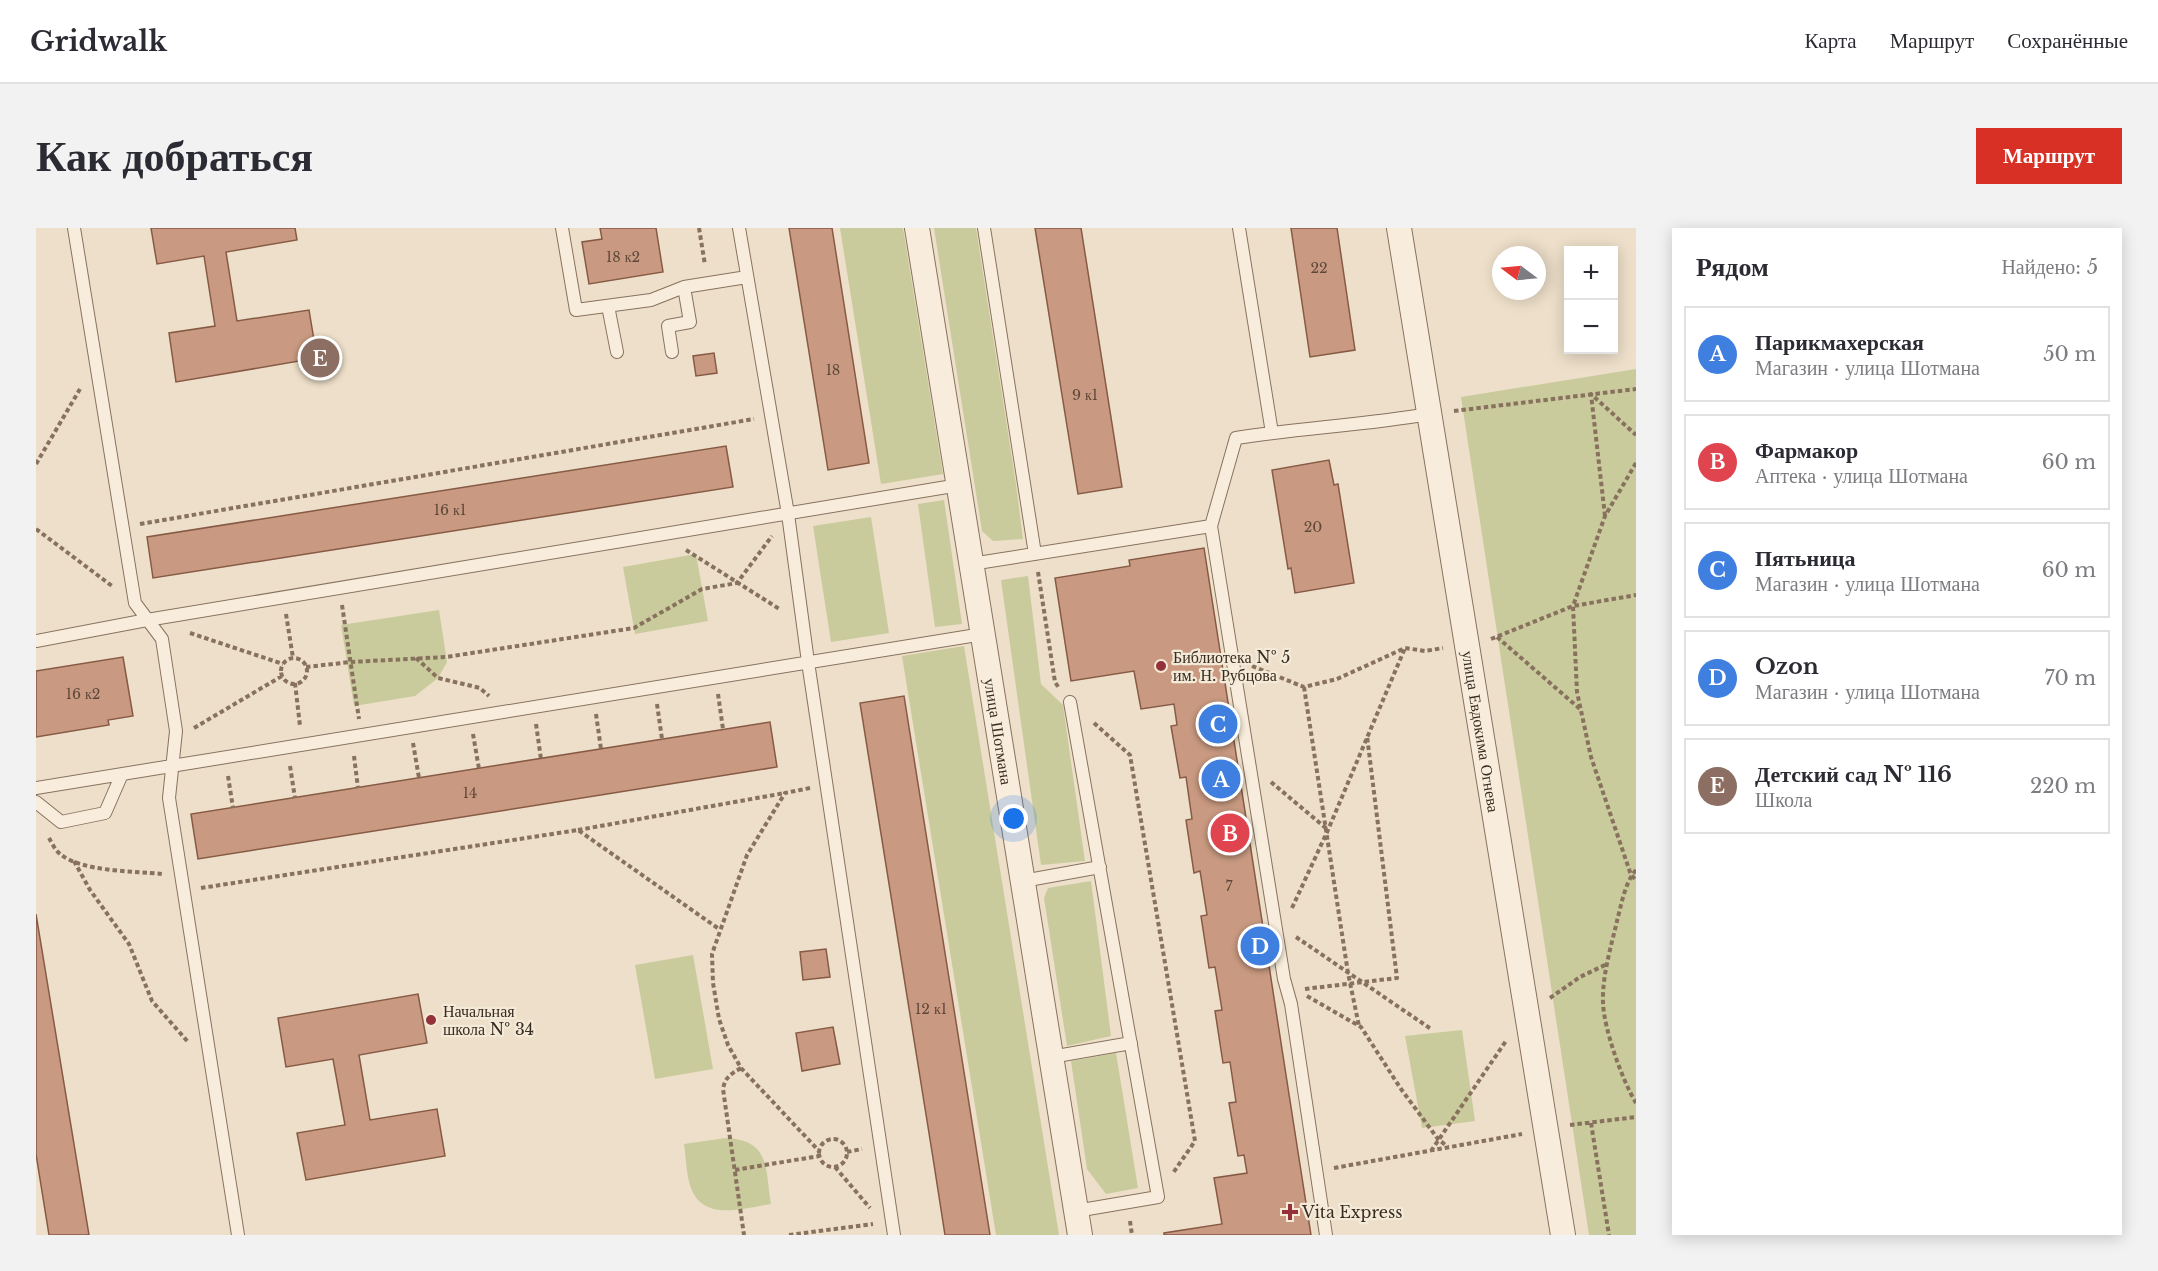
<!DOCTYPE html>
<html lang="ru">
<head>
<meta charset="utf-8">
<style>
  body { margin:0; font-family:"Libre Baskerville",serif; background:#f2f2f3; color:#2b2b33 }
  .controls { position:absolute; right:18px; top:18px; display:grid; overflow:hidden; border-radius:0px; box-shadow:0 3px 15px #0003 }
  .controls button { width:54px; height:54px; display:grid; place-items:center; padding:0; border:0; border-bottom:2px solid #e1e1e2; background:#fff; color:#2b2b33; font:30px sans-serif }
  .compass { position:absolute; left:1456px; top:18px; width:54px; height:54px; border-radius:50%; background:#fff; box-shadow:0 3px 15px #0003; rotate:286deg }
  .you { position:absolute; left:978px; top:591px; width:21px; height:21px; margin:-15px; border:4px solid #fff; border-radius:50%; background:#1a73e8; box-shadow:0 0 0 9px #1a73e833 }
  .badge { display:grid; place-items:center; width:39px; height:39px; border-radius:50%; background:#d93025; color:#fff; font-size:20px; font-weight:700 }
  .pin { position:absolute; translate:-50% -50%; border:3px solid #fff; box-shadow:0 2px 6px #0006 }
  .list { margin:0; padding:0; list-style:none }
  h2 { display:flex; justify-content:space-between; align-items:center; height:78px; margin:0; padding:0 24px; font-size:26px }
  h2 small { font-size:20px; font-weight:400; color:#7c7c81 }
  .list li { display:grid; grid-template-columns:39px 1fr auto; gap:18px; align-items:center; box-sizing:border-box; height:96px; margin:0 12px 12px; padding:0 12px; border:2px solid #e1e1e2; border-radius:0px }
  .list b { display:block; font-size:22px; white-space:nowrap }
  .list p { margin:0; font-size:20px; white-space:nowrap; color:#7c7c81 }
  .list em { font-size:20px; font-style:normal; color:#7c7c81 }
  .map { position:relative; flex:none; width:1600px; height:1007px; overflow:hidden; border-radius:0px }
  header { display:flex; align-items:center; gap:36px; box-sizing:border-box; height:84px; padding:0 30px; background:#fff; border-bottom:2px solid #e1e1e2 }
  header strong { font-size:28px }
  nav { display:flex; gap:33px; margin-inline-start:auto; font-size:21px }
  .intro { display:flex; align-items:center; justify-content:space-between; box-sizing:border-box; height:144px; padding:0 36px }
  h1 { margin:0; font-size:42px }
  .button { padding:15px 27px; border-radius:0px; background:#d93025; color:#fff; font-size:21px; font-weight:700 }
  main { display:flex; gap:36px; padding:0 36px }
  aside { flex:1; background:#fff; border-radius:0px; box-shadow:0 3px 15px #0003 }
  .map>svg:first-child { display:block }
  .green { fill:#c9cb9d }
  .building { fill:#c99a81; stroke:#865a45; stroke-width:1.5 }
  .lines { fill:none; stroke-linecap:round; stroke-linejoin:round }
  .lane-casing { stroke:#88725e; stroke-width:14 }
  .street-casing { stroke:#88725e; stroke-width:26 }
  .path { stroke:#88725e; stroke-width:4; stroke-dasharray:4.5 3; stroke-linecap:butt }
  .lane { stroke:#f8eddc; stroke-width:12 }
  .street { stroke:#f8eddc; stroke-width:24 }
  .poi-dot { fill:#943139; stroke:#f4ead8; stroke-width:2 }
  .labels { text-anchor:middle; stroke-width:4.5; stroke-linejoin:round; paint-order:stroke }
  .number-label { font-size:14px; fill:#5e4739 }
  .poi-label { font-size:16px; fill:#3a2b21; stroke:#f4ead8; text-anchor:start }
  .street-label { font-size:16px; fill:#3a2b21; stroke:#f4ead8 }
</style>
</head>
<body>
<header>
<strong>Gridwalk</strong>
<nav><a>Карта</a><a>Маршрут</a><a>Сохранённые</a></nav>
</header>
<div class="intro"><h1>Как добраться</h1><a class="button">Маршрут</a></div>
<main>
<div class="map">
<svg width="1600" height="1007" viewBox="0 0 1600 1007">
  <rect width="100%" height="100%" fill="#eddfc9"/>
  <!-- green -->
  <path class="green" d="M 804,0 L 867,0 L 907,246 L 845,256 Z
    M 898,0 L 940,0 L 980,256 L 987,311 L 957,313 L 946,303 Z
    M 1600,141 L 1600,1007 L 1553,1007 L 1425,169 Z
    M 908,272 L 926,396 L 899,399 L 882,276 Z
    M 835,289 L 853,405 L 795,414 L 777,298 Z
    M 660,326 L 672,393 L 599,406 L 587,339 Z
    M 992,348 L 1005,456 L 1027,477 L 1049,633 L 1005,637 L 965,352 Z
    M 403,382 L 411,434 L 402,450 L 379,468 L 318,478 L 305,397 Z
    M 928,418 L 1023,1007 L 960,1007 L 866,428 Z
    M 1055,653 L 1075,808 L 1031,818 L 1008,670 L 1012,660 Z
    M 657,727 L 677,841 L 619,851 L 599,737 Z
    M 1426,802 L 1439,893 L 1386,900 L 1369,808 Z
    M 1080,825 L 1102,960 L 1070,966 L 1051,941 L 1035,833 Z
    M 690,910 C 735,912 729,941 735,976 C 708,980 665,995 654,957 C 650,944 650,929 648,916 Z"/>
  <!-- building -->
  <path class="building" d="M 115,0 L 259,0 L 261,12 L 190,24 L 201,93 L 273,82 L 281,130 L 140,154 L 133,105 L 179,98 L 168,28 L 121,36 Z
    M 564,0 L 620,0 L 627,44 L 553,56 L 546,14 L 566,11 Z
    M 753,0 L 796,0 L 833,235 L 792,242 Z
    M 999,0 L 1045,0 L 1086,259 L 1042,266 Z
    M 1255,0 L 1301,0 L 1319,122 L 1274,129 Z
    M 678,125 L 681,145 L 660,148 L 657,128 Z
    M 690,218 L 697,259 L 117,350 L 111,309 Z
    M 1293,232 L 1298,257 L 1302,256 L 1318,355 L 1259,365 L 1255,340 L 1252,341 L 1236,242 Z
    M 1168,320 L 1262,924 L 1275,1007 L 1128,1007 L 1128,1005 L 1186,996 L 1178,950 L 1211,945 L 1208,927 L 1202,928 L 1193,875 L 1200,874 L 1194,834 L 1187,835 L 1179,783 L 1186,782 L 1179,739 L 1173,740 L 1165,688 L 1171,687 L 1164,643 L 1158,645 L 1150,592 L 1156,591 L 1150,549 L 1144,550 L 1135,498 L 1141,497 L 1138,476 L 1105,481 L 1098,443 L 1035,453 L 1019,350 L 1094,338 L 1093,332 Z
    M 87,429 L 97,488 L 72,492 L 73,497 L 0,509 L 0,443 Z
    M 868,468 L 954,1007 L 909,1007 L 897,930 L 824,475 Z
    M 734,494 L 741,539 L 162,631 L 155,586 Z
    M 0,686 L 53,1007 L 13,1007 L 0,926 Z
    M 790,721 L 794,749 L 767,752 L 764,724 Z
    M 382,766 L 391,815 L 323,827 L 334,892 L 401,881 L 409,928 L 270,952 L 261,905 L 309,897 L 297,831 L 250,839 L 242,790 Z
    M 797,799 L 804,836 L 766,843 L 760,805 Z"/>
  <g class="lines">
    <defs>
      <path id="lane" d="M 38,0 L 99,375 L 126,411 L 140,503 L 133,570 L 202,1007
        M 526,0 L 540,82 L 615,72 L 648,59 L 711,49
        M 703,0 L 752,286 L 772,434 L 858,1007
        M 948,0 L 999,326
        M 1203,0 L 1236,205
        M 572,78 L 581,124
        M 636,124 L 632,98 L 654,94 L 648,59
        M 935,336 L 1175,298
        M 0,413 L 111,392 L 923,257
        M 1034,474 L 1122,969 L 1040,983
        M 0,560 L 947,406
        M 0,574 L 25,594 L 69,585 L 86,546
        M 987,653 L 1064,639
        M 1015,829 L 1095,815
        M 1290,1007 L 1255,776 L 1248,751 L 1175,298 L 1200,210 C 1264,200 1329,197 1393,186"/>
      <g id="street">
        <path id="s1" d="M 881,0 L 1044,1007"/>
        <path id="s2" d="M 1363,0 L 1527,1007"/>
      </g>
    </defs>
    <!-- lane casing -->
    <use href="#lane" class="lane-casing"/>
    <!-- street casing -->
    <use href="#street" class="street-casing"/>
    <!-- path -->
    <path class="path" d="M 663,0 L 669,37
      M 1418,183 L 1600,161
      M 1600,235 L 1569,288 L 1537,378 L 1541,464 L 1555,529 L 1595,647 L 1600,652
      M 0,236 L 44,161
      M 1569,288 L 1555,166 L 1600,207
      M 104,296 L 718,191
      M 0,301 L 76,358
      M 650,322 L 745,382
      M 1002,344 L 1019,454 L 1023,460
      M 306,377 L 323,491
      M 250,386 L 257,430
      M 154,405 L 247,436
      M 1461,409 L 1544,481
      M 1455,411 L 1537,378 L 1600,367
      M 380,430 L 402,450 L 444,460 L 453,468
      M245 443a13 13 0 1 1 26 0a13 13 0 1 1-26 0Z
      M 1216,438 L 1268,459 L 1301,451 L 1369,420 L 1389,423 L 1407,420
      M 270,439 L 315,434 L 410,429 L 598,400 L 666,361 L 701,355 L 736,308
      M 259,455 L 264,498
      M 1268,459 L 1312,745 L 1323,798
      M 682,466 L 687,501
      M 621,476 L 626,511
      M 560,486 L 565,521
      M 1058,495 L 1094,527 L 1159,913 L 1137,945
      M 500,496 L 505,531
      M 158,500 L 246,448
      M 437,506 L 443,541
      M 377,515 L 383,550
      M 318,528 L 322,560
      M 254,538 L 259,570
      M 192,548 L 197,580
      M 1235,554 L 1291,601
      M 774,560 L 749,565 L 711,627 L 676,726 L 677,755 L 683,791 L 692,817 L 705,840 L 783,923
      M 542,602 L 749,565
      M 13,610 C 16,615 19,622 24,626 C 46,644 98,643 126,646
      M 38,633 L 54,662 L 93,716 L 116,773 L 152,814
      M 1600,642 C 1589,654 1585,678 1581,693 C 1575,719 1566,748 1567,775 C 1568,801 1586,852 1600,875
      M 165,660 L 542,602 L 683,701
      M 1256,680 L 1292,602 L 1369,420
      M 1260,709 L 1395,801
      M 1269,761 L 1361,750 L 1331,508
      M 1271,768 L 1325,799 L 1365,861 L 1402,911 L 1412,919
      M 1514,770 L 1544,749 L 1571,736
      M 705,840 C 695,846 689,849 687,861 L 708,1007
      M 1555,895 L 1573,1007
      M 1534,897 L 1600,889
      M783 925a14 14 0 1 1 28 0a14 14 0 1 1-28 0Z
      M 1395,923 L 1470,813
      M 811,924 L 826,921
      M 799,939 L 834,980
      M 1298,940 L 1486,906
      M 699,942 L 783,928
      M 1094,993 L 1096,1007
      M 753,1007 L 837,996"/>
    <!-- lane -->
    <use href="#lane" class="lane"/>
    <!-- street -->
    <use href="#street" class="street"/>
  </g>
  <!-- markers -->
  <g class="poi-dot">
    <circle cx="1125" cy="438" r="6"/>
    <circle cx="395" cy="792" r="6"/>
    <path d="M1251 975h6v6h6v6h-6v6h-6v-6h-6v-6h6z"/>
  </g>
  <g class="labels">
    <!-- number labels -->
    <g class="number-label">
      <text x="587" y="34">18 к2</text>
      <text x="1283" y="45">22</text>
      <text x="797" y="147">18</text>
      <text x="1049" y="172">9 к1</text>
      <text x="414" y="287">16 к1</text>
      <text x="1277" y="304">20</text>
      <text x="47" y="471">16 к2</text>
      <text x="434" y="570">14</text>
      <text x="1193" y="663">7</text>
      <text x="895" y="786">12 к1</text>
    </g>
    <!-- poi labels -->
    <g class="poi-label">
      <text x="1137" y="435">Библиотека № 5<tspan x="1137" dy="18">им. Н. Рубцова</tspan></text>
      <text x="407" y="789">Начальная<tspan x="407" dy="18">школа № 34</tspan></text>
      <text x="1266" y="990">Vita Express</text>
    </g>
    <!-- street labels -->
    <g class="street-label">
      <text dy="6" stroke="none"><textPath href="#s1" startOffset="510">улица Шотмана</textPath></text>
      <text dy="6" stroke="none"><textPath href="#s2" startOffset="510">улица Евдокима Огнева</textPath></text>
    </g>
  </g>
</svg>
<div class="controls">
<button>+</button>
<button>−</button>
</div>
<svg class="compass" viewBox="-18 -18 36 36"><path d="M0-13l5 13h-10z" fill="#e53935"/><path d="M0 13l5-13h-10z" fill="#7c7c81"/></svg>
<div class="you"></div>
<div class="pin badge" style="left:1185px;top:551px;background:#3f7fe0">A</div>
<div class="pin badge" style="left:1194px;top:605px;background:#e0444e">B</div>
<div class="pin badge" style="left:1182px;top:496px;background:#3f7fe0">C</div>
<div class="pin badge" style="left:1224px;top:718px;background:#3f7fe0">D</div>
<div class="pin badge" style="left:284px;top:130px;background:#8d6e63">E</div>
</div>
<aside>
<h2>Рядом<small>Найдено: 5</small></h2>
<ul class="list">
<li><span class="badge" style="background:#3f7fe0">A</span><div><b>Парикмахерская</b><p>Магазин · улица Шотмана</p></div><em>50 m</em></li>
<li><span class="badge" style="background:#e0444e">B</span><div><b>Фармакор</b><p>Аптека · улица Шотмана</p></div><em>60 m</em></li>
<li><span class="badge" style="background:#3f7fe0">C</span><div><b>Пятьница</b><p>Магазин · улица Шотмана</p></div><em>60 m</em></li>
<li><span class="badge" style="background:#3f7fe0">D</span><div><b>Ozon</b><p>Магазин · улица Шотмана</p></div><em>70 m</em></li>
<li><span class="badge" style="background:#8d6e63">E</span><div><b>Детский сад № 116</b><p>Школа</p></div><em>220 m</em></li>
</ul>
</aside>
</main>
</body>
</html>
